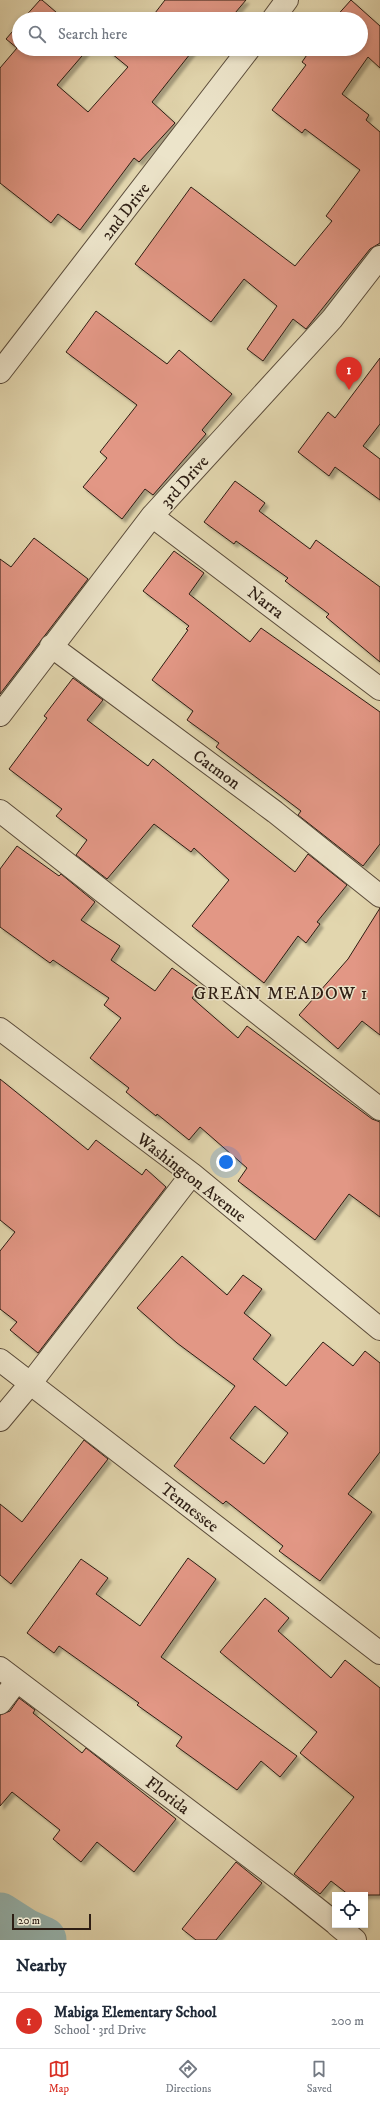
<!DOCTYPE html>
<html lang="en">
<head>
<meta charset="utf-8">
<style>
  body { margin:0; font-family:"IM FELL DW Pica",serif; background:#f2f2f3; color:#1f2937 }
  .controls { position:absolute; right:12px; bottom:12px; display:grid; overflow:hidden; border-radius:0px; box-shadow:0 2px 6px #0003 }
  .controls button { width:36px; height:36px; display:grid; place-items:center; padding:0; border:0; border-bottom:1px solid #e0e1e3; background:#fff; color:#1f2937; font:20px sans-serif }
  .scale { position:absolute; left:12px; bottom:10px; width:79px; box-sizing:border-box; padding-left:4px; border:2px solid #2d1d13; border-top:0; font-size:11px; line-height:14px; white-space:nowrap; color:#2d1d13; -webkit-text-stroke:3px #ece4ca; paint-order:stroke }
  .you { position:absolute; left:226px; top:1162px; width:14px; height:14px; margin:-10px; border:3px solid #fff; border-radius:50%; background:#1a73e8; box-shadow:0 0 0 6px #1a73e833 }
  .badge { display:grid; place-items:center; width:26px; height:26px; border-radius:50%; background:#d93025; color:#fff; font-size:13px; font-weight:700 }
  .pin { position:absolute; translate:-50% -33px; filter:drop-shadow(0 1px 2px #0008) }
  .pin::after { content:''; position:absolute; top:21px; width:14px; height:12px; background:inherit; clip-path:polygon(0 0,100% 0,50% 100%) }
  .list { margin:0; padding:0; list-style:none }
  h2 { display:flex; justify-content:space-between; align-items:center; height:52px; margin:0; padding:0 16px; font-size:17px }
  h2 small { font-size:13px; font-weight:400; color:#747a83 }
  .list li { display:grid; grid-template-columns:26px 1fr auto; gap:12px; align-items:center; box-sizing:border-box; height:56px; padding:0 16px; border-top:1px solid #e0e1e3 }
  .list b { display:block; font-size:15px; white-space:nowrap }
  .list p { margin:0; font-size:13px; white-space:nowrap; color:#747a83 }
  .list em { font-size:13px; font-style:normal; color:#747a83 }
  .icon { flex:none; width:22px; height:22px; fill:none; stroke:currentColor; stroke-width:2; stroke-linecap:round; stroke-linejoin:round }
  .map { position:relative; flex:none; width:380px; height:1940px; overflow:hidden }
  .search { position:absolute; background:#fff; box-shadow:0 2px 6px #0003; left:12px; right:12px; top:12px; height:44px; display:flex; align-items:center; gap:10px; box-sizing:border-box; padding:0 14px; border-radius:22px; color:#747a83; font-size:15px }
  .sheet { height:108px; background:#fff }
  nav { display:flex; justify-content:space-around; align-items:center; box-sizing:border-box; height:56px; border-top:1px solid #e0e1e3; background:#fff; font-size:11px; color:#747a83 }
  nav a { display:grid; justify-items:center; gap:2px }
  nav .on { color:#d93025 }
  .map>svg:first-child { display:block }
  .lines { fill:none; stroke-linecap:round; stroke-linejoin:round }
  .river { stroke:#96b7b3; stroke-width:47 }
  .building { fill:#e29785; stroke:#2d1d13; fill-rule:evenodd; filter:url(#shadow) }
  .minor-casing { stroke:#5a4b3a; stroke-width:24 }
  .minor { stroke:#ece4ca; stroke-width:22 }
  .labels { text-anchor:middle; stroke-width:3; stroke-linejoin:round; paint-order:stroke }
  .street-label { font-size:17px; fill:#2d1d13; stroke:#ece4ca }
  .neighbourhood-label { font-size:18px; letter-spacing:1px; fill:#2d1d13; stroke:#ece4ca }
</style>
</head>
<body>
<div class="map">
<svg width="380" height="1940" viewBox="0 0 380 1940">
  <defs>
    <filter id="shadow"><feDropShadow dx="3.5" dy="3.5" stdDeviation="1" flood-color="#0004"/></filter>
  </defs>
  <rect width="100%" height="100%" fill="#e2d6ae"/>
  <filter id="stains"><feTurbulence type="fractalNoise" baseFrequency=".005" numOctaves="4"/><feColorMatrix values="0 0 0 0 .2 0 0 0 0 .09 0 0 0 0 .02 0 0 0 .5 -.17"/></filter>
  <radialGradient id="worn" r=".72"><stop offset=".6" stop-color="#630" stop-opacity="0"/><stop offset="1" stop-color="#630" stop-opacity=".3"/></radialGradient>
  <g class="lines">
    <!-- river -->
    <path class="river" d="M 0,1916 L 25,1932 L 43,1940"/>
  </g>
  <!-- building -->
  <path class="building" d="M 40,0 L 42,0 L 64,19 L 23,19 Z
    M 165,0 L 246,0 L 230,19 L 162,19 L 155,13 Z
    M 351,0 L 380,26 L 380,68 L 368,57 L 342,94 L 369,115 L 366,120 L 380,132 L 380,243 L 370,249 L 306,329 L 293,319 L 263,361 L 247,349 L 277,306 L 244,279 L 211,322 L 135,264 L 191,187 L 295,266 L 332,221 L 326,216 L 360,170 L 305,129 L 302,133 L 272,110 L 306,65 L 302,62 L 311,49 L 361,49 L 361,19 L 334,19 Z
    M 19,24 L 19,49 L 88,49 L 57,85 L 88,112 L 128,67 L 106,49 L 194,49 L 152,102 L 175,123 L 139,162 L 134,158 L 80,230 L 58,214 L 51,223 L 0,183 L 0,68 L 17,48 L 6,39 Z
    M 96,311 L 167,364 L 179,350 L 232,394 L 202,430 L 206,434 L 153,495 L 145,489 L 122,519 L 83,487 L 107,458 L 100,452 L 137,405 L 66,352 Z
    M 380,358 L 380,424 L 363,446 L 380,459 L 380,500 L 335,467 L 329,476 L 298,452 L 328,412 L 335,418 Z
    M 235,481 L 265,503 L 259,511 L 310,549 L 316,540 L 380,587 L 380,662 L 326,617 L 329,614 L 285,581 L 288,578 L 236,541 L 234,544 L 204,522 Z
    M 34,538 L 88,579 L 0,694 L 0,559 L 11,567 Z
    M 174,551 L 204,573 L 189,594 L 250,642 L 261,628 L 380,712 L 380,844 L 363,866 L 298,815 L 301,811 L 216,747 L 219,743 L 187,720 L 193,711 L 152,680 L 188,630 L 186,629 L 189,626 L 143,591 Z
    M 73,678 L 103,700 L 87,720 L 148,766 L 153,759 L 295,872 L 308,854 L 347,885 L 317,922 L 320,924 L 306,943 L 298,936 L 264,983 L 192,926 L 229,880 L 194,848 L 191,852 L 154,824 L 107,879 L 76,855 L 87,840 L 56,816 L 62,809 L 9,769 L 47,718 L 44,716 Z
    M 17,846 L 59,876 L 61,874 L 95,902 L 81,920 L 120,946 L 111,960 L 155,991 L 172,968 L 200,988 L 192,998 L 238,1038 L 247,1026 L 372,1119 L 380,1122 L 380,1217 L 349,1194 L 315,1240 L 238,1181 L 247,1168 L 200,1127 L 189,1140 L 157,1114 L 156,1116 L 126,1092 L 129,1088 L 90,1058 L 121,1018 L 104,1005 L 109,998 L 53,960 L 50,963 L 0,927 L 0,869 Z
    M 380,908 L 380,1035 L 362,1021 L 338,1049 L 299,1015 L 348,959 Z
    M 0,1079 L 88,1150 L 96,1140 L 142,1175 L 146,1169 L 166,1187 L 38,1353 L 10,1330 L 17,1322 L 0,1309 L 0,1251 L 15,1232 L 0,1220 Z
    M 182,1256 L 227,1295 L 243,1275 L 262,1289 L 244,1313 L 271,1335 L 253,1359 L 286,1386 L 323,1342 L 353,1366 L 365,1351 L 380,1363 L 380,1452 L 348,1494 L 372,1512 L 320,1581 L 279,1551 L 283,1546 L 226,1501 L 223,1504 L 174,1466 L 235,1386 L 177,1343 L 137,1308 ZM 255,1406 L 288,1433 L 264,1464 L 230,1438 Z
    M 84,1440 L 108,1459 L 11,1584 L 0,1575 L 0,1504 L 22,1522 Z
    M 188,1558 L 216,1579 L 161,1657 L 297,1756 L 280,1777 L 261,1761 L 237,1790 L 176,1746 L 182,1737 L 137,1705 L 139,1703 L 59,1646 L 54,1653 L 27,1633 L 81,1559 L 108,1578 L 96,1594 L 140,1626 Z
    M 265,1598 L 289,1618 L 278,1631 L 331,1678 L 345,1660 L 380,1688 L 380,1895 L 349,1895 L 331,1881 L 320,1894 L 294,1874 L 354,1797 L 300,1753 L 317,1732 L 220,1652 Z
    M 19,1698 L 35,1710 L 33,1713 L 82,1753 L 86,1748 L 176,1819 L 134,1872 L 97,1842 L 81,1862 L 53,1839 L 60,1830 L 12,1792 L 0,1806 L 0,1715 L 10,1711 Z
    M 236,1862 L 262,1883 L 216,1940 L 196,1940 L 182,1929 Z"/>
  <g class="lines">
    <defs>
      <path id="minor" d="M 273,19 L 287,0
        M 0,372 L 249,49
        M 152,516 L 380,689
        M 51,646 L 275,812 L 380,896
        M 0,715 L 152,516 L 332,319 L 380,257
        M 0,811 L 380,1109
        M 0,1029 L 192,1174 L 380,1329
        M 0,1360 L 380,1653
        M 0,1420 L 30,1384 L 192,1174
        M 0,1668 L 291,1888 L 335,1923
        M 0,1703 L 17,1681
        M 337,1925 L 355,1940"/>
    </defs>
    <!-- minor casing -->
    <use href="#minor" class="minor-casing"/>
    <!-- minor -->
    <use href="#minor" class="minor"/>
  </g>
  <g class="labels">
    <!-- street labels -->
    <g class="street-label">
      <text transform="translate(125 211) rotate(-52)" y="6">2nd Drive</text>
      <text transform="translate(184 481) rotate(-48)" y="6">3rd Drive</text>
      <text transform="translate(266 602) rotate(37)" y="6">Narra</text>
      <text transform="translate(217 769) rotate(36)" y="6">Catmon</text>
      <text transform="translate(192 1177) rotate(38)" y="6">Washington Avenue</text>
      <text transform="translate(190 1507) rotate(38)" y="6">Tennessee</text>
      <text transform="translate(168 1795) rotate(37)" y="6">Florida</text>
    </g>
    <!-- neighbourhood labels -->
    <g class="neighbourhood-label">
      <text x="281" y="999">GREAN MEADOW 1</text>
    </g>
  </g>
  <rect width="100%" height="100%" filter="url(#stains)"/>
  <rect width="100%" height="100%" fill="url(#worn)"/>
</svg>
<div class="controls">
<button><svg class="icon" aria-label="locate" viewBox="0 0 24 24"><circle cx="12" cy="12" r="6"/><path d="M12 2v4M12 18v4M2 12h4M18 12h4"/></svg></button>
</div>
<div class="scale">20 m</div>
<div class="you"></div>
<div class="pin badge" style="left:349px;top:390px">1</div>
<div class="search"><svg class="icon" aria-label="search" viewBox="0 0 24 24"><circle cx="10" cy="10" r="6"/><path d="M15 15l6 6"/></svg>Search here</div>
</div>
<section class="sheet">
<h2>Nearby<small></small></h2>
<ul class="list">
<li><span class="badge">1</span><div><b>Mabiga Elementary School</b><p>School · 3rd Drive</p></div><em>200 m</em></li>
</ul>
</section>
<nav>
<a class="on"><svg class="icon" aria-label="map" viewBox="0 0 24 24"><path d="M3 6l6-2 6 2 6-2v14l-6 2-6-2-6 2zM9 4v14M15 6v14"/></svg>Map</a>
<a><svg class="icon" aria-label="directions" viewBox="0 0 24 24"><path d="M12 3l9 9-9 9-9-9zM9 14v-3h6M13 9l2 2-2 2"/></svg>Directions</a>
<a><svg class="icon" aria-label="saved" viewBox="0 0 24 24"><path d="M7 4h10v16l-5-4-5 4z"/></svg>Saved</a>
</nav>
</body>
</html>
